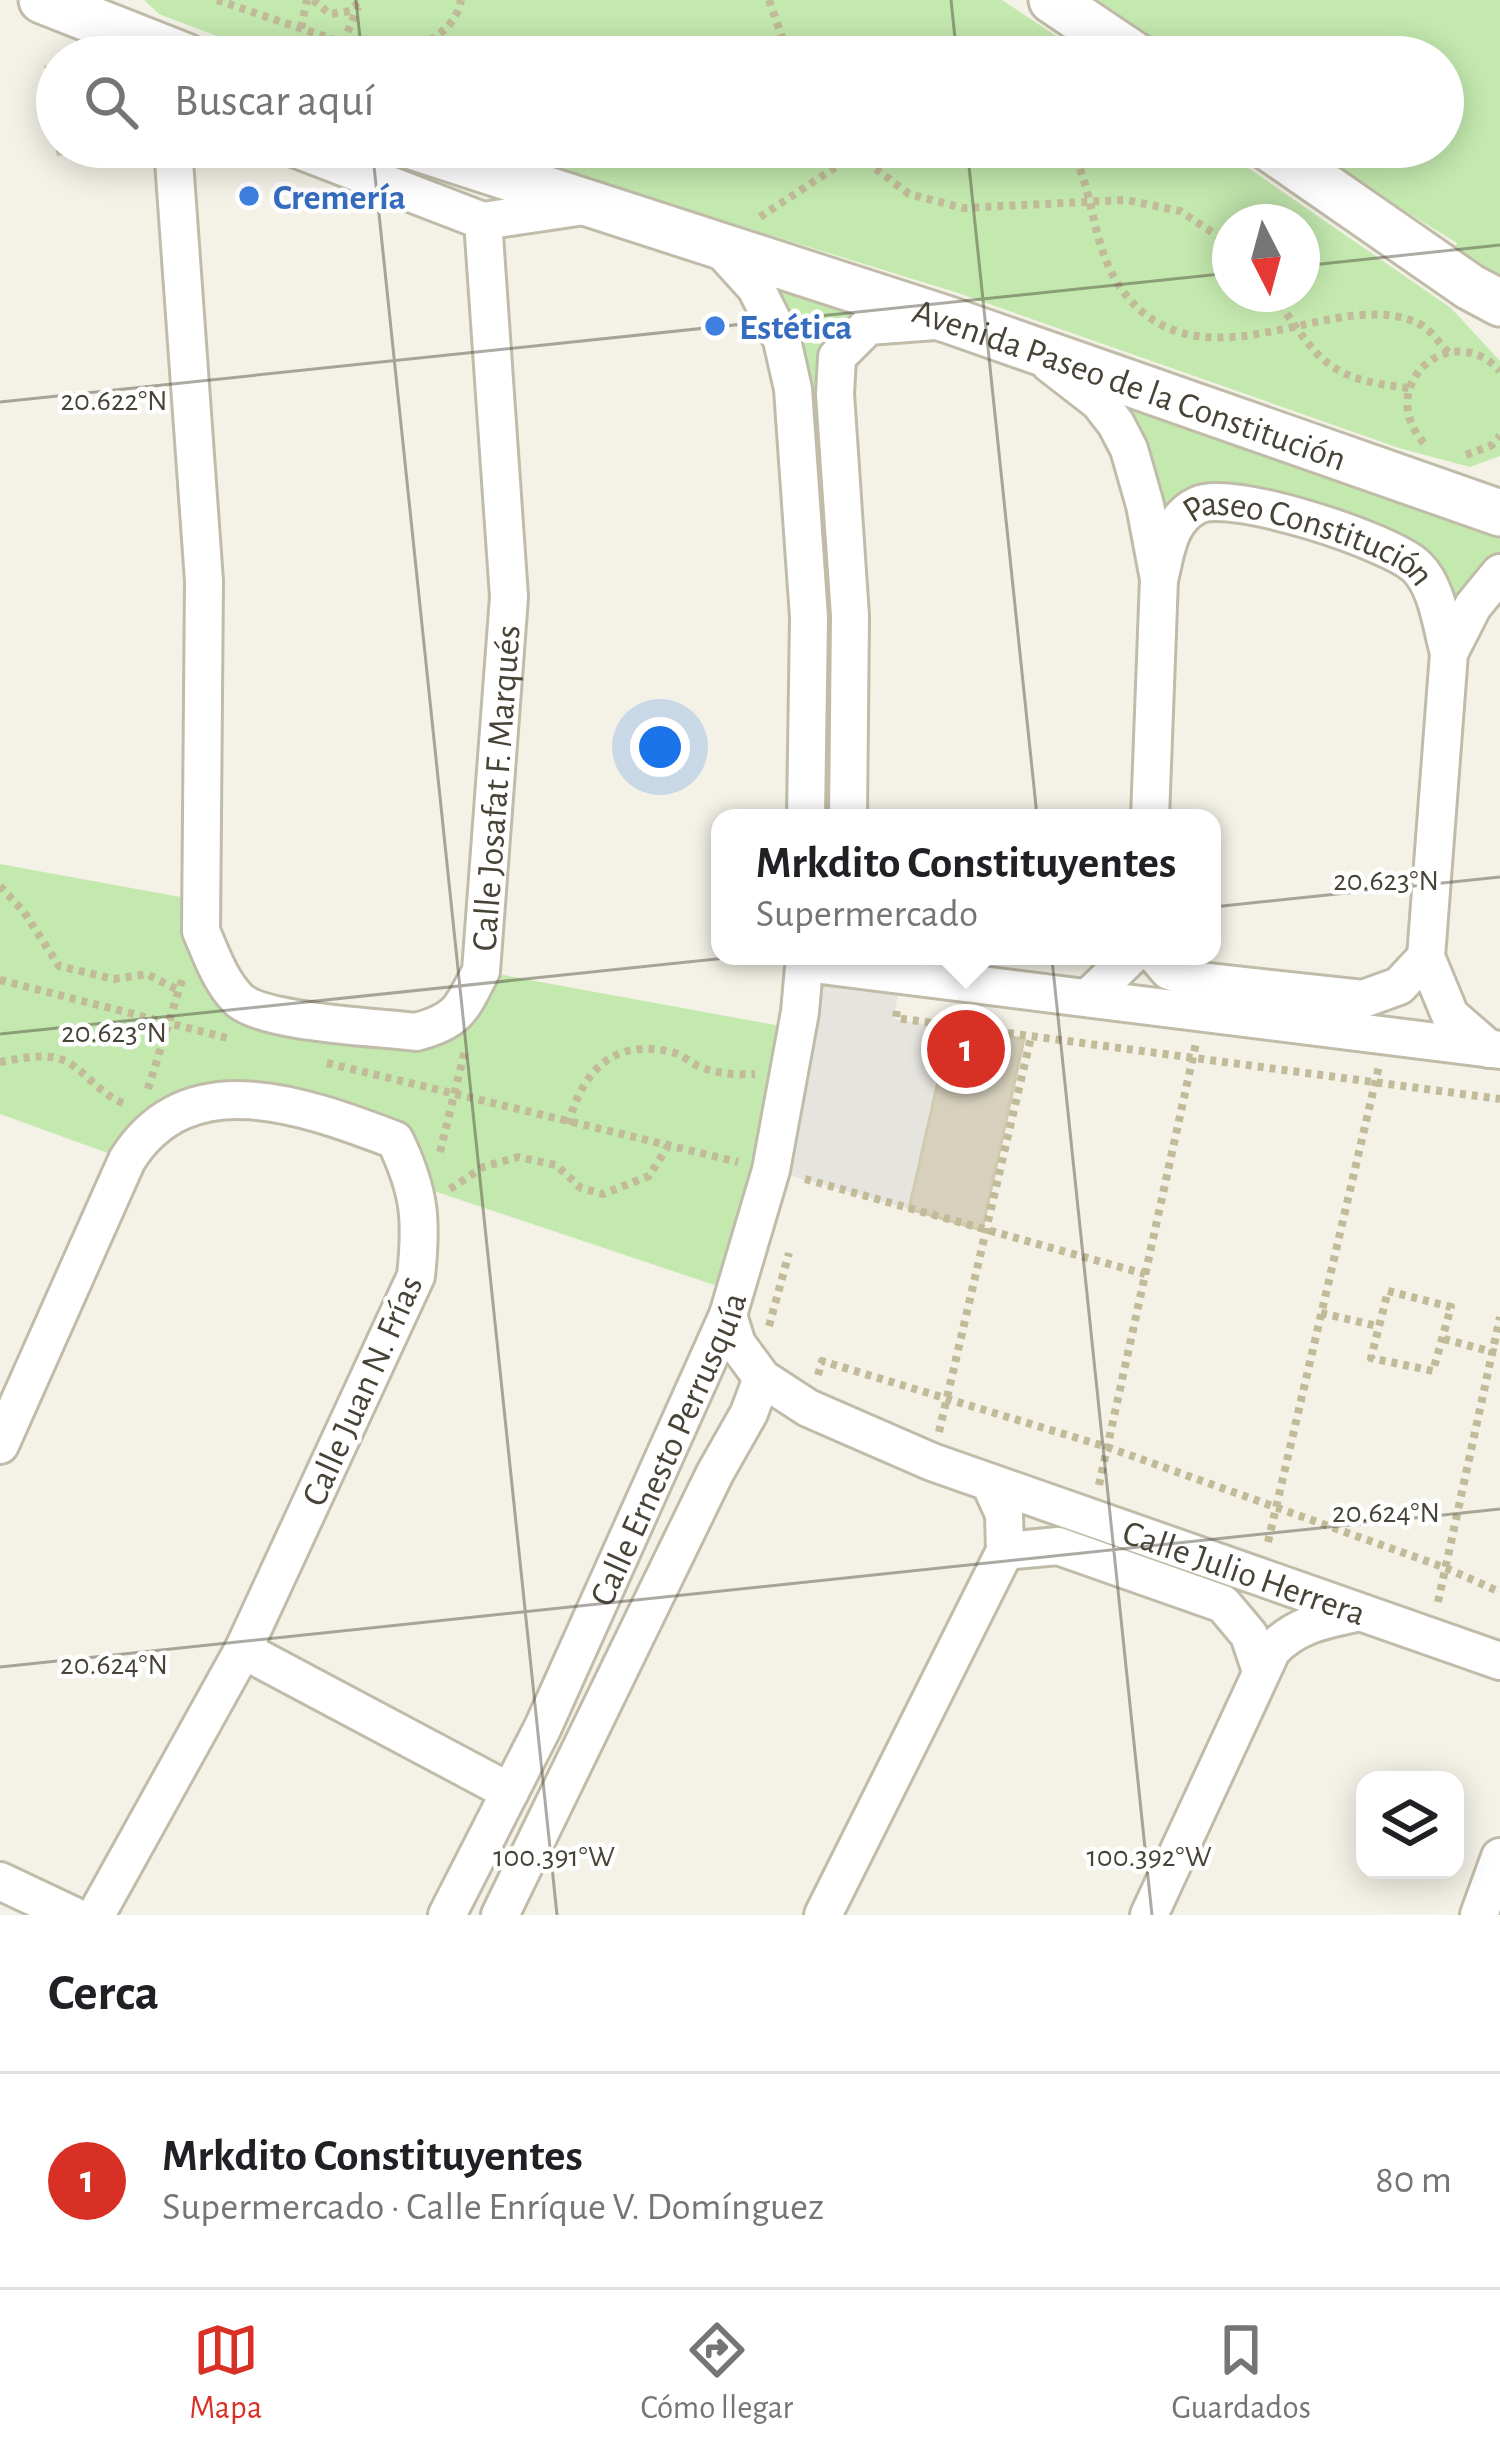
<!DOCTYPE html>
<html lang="es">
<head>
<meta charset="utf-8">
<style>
  body { margin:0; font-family:"Alegreya Sans",sans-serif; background:#f2f2f2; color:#202124 }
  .controls { position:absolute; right:36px; bottom:36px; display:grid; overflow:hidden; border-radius:24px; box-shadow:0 6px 30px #0003 }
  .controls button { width:108px; height:108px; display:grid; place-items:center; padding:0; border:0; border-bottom:3px solid #e0e0e0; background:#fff; color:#202124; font:60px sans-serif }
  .compass { position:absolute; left:1212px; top:204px; width:108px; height:108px; border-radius:50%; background:#fff; box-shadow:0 6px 30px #0003; rotate:174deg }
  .you { position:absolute; left:660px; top:747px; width:42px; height:42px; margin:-30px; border:9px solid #fff; border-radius:50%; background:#1a73e8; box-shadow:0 0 0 18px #1a73e833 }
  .badge { display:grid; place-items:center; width:78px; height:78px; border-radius:50%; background:#d93025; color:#fff; font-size:39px; font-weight:700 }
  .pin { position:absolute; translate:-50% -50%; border:6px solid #fff; box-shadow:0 3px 12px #0006 }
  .popup { position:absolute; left:711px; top:809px; width:510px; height:156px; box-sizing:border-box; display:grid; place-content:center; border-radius:24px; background:#fff; filter:drop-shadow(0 3px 9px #0005); font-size:39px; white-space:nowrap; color:#757577 }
  .popup b { font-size:45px; color:#202124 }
  .popup::after { content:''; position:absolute; left:50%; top:100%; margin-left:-24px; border:24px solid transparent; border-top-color:#fff }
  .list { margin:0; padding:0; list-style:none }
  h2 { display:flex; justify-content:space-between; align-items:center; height:156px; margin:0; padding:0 48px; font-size:51px }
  h2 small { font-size:39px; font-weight:400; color:#757577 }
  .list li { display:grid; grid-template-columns:78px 1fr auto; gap:36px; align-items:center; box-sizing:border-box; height:216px; padding:0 48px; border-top:3px solid #e0e0e0 }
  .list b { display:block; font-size:45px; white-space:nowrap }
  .list p { margin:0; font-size:39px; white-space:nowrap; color:#757577 }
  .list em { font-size:39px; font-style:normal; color:#757577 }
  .icon { flex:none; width:66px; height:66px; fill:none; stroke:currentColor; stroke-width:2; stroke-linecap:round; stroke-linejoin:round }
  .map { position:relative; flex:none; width:1500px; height:1915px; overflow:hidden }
  .search { position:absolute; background:#fff; box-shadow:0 6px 30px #0003; left:36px; right:36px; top:36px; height:132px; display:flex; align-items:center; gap:30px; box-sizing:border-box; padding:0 42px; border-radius:66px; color:#757577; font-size:45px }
  .sheet { height:372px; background:#fff }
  nav { display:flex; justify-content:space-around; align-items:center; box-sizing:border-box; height:168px; border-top:3px solid #e0e0e0; background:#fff; font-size:33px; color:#757577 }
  nav a { display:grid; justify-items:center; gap:6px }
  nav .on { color:#d93025 }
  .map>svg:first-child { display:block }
  .green { fill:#c4e9af; fill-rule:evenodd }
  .parking { fill:#e5e4df }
  .building { fill:#d6d0bc; stroke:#d1caaf; stroke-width:3 }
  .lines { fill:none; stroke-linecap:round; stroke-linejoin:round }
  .minor-casing { stroke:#c0bca9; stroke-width:42 }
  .tertiary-casing { stroke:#c0bca9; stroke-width:51 }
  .path { stroke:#c2bb9a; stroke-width:8; stroke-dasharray:6 6; stroke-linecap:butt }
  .minor { stroke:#fff; stroke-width:36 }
  .tertiary { stroke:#fff; stroke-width:45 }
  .ticks { fill:none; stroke:#474336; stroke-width:3; stroke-opacity:0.45 }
  .shop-dot { fill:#3f7fe0; stroke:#fff; stroke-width:4.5 }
  .labels { text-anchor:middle; stroke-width:9; stroke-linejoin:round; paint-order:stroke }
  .shop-label { font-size:36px; font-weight:bold; fill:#366cbe; stroke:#fff; text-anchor:start }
  .street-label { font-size:36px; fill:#474336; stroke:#fff }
  .ticks-label { font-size:30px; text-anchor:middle; fill:#474336; stroke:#fff; stroke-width:9; stroke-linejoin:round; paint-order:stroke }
</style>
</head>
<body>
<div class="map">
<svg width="1500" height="1915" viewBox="0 0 1500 1915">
  <rect width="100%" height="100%" fill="#f4f2e7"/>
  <!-- green -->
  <path class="green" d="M 144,0 L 1002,0 L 1088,57 L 272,57 L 159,14 Z
    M 1058,0 L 1500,0 L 1500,300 L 1448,270 L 1457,243 L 1300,147 L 1443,147 L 1443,57 L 1152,57 Z
    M 507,147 L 1218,147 L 1451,308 L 1500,361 L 1500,456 L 1470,467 L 1399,448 L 958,293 L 598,182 ZM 1230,222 L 1302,222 L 1302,294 L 1230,294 Z
    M 717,245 L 949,320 L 868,326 L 837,357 L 848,818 L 806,818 L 793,389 Z
    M 1106,396 L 1500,513 L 1500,558 L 1480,566 L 1441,624 L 1433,579 L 1217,488 L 1156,562 Z
    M 0,864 L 197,900 L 262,1013 L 416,1032 L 481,971 L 797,1029 L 735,1292 L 431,1190 L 395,1140 L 223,1098 L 127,1160 L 0,1114 Z"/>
  <!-- parking -->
  <path class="parking" d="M 805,963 L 901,973 L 894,1019 L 950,1029 L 909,1209 L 771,1170 Z"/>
  <!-- building -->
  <path class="building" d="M 46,67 L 57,69 L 57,147 L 133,147 L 58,154 Z
    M 950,1029 L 1024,1039 L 982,1230 L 909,1209 Z"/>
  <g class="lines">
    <defs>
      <g id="minor">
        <path id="s1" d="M 173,147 L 204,581 L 201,931 C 211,954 220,981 238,999 C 262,1023 378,1027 416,1032 C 459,1021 462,1008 481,971 L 509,597 L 483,221"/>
        <path d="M 291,147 L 483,221 L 591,205"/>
        <path d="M 717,245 L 756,288 L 782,340 L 793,389 L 809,617 L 806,818"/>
        <path d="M 1050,364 L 1099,402 L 1116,424 L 1129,449 L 1145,505 L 1159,579 L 1150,818"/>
        <path id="s2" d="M 1160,576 C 1166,549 1170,518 1198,505 C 1230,489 1391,541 1417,567 C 1438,588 1441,625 1449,653"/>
        <path d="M 848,818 L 850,616 L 835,394 L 837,357 L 868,326 L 935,321"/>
        <path d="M 1156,956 L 1169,971 L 1198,981 L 1363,999 L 1399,986 L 1426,957"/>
        <path d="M 805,963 L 1500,1050"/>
        <path d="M 1089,997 L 1131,956"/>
        <path d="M 1489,1049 L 1450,1015 L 1426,957 L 1449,653 L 1473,606 L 1500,573"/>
        <path id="s3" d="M 728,1315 L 737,1344 L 762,1378 L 808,1408 L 932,1462 L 1500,1661"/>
        <path d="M 0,1445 L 127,1160 C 189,1061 307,1107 395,1140 C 420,1192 422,1220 416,1276 L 243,1650 L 96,1915"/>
        <path d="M 1005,1551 L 1058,1546 L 1223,1604 L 1249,1635 L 1261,1671"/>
        <path d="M 243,1650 L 510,1792"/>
        <path d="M 0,1881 L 72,1915"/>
        <path id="s4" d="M 447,1915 L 543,1727 L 728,1315 L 771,1170 L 800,1012 L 805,956"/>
        <path d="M 500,1915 L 715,1473 L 749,1413 L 762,1378"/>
        <path d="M 823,1915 L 1005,1551 L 1004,1514 L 990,1483"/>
        <path d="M 1149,1915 L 1272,1650 C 1296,1625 1323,1620 1356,1613"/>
        <path d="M 1479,1915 L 1500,1857"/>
      </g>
      <g id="tertiary">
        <path d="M 42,0 L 186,57"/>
        <path d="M 1052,0 L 1137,57"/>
        <path id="s5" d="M 415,147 L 949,320 L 1500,513"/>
        <path d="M 1268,147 L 1470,287 L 1500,303"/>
      </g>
    </defs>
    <!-- minor casing -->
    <use href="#minor" class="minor-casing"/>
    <!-- tertiary casing -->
    <use href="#tertiary" class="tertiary-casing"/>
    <!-- path -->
    <path class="path" d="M 217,0 L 385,57
      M 313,0 L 330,14 L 350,11 L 360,0
      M 769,0 L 789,57
      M 301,28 L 307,0
      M 343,43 L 358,7
      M 398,57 C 425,43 455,32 461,0
      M 842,57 C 885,36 932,40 976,57
      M 847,147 L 909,194 L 963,208 L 1126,200 L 1180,211 L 1230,244
      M 1070,147 C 1098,198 1089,253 1130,300 C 1213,392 1343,280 1423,326 C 1432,332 1441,345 1449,353
      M 760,217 L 854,155
      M 1273,294 C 1319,360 1325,379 1409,388
      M 1424,443 C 1373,386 1451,317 1500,371
      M 1466,455 L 1492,445 L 1500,436
      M 0,886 L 24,912 L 59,966 L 114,979 L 147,974 L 178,990
      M 0,980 L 231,1039
      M 897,1011 L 896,1018 L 1500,1099
      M 0,1062 C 19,1059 41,1053 60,1059 C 83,1066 99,1096 126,1104
      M 327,1063 L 738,1162
      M 148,1089 L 183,977
      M 568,1124 C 583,1072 611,1038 672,1052 C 681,1054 690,1062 698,1066 C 717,1074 734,1075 755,1074
      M 440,1152 L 465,1050
      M 805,1179 L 1145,1274
      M 450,1189 L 483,1167 L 518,1157 L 556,1165 L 581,1188 L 603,1194 L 649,1176 L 668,1146
      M 1388,1291 L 1451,1307 L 1433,1371 L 1371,1358 Z
      M 1321,1313 L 1377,1326
      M 769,1326 L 789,1253
      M 1444,1339 L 1500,1354
      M 818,1375 L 822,1361 L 1107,1447 L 1446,1568 L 1500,1592
      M 939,1432 L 1031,1037
      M 1099,1485 L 1196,1043
      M 1268,1542 L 1379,1066
      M 1438,1602 L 1500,1317"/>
    <!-- minor -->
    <use href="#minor" class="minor"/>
    <!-- tertiary -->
    <use href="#tertiary" class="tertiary"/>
  </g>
  <!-- ticks -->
  <path class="ticks" d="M 356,0 L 362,57M 951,0 L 957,57M 372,147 L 557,1915M 967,147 L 1152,1915M 1302,266 L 1500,245M 0,402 L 1230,273M 0,1034 L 1500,877M 0,1667 L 1500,1509"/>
  <!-- markers -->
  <g class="shop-dot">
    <circle cx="249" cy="196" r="12"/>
    <circle cx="715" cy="326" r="12"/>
  </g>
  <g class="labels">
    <!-- shop labels -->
    <g class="shop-label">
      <text x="273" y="209">Cremería</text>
      <text x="739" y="339">Estética</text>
    </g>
    <!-- street labels -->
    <g class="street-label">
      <text dy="13" stroke="none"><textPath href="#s5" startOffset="753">Avenida Paseo de la Constitución</textPath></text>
      <text dy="13" stroke="none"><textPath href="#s2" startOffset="201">Paseo Constitución</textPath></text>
      <text dy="13" stroke="none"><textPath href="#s1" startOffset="1323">Calle Josafat F. Marqués</textPath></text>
      <text transform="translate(361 1390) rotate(-66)" y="13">Calle Juan N. Frías</text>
      <text dy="13" stroke="none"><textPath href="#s4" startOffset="516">Calle Ernesto Perrusquía</textPath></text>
      <text dy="13" stroke="none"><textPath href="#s3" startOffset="594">Calle Julio Herrera</textPath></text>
    </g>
  </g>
  <g class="ticks-label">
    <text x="114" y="410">20.622°N</text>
    <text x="1386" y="890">20.623°N</text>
    <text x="114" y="1042">20.623°N</text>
    <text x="1386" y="1522">20.624°N</text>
    <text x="114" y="1674">20.624°N</text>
    <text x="554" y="1866">100.391°W</text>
    <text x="1149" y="1866">100.392°W</text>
  </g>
</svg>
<div class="controls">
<button><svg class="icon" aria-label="layers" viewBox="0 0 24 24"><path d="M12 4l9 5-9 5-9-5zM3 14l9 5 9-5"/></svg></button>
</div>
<svg class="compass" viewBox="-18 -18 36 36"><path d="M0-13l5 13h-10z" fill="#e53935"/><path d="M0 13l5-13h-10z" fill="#757577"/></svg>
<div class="you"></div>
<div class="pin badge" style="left:966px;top:1049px">1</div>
<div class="popup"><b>Mrkdito Constituyentes</b>Supermercado</div>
<div class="search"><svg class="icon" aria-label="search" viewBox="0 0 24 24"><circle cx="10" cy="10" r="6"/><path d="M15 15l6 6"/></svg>Buscar aquí</div>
</div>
<section class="sheet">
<h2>Cerca<small></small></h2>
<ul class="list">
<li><span class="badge">1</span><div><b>Mrkdito Constituyentes</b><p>Supermercado · Calle Enríque V. Domínguez</p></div><em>80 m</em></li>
</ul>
</section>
<nav>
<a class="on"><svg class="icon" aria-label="map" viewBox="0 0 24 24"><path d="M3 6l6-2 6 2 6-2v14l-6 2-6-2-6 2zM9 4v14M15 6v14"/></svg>Mapa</a>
<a><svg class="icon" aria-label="directions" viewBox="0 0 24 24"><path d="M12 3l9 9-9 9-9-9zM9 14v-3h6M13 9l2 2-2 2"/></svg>Cómo llegar</a>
<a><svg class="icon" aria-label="saved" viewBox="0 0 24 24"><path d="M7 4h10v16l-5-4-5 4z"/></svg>Guardados</a>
</nav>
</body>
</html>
